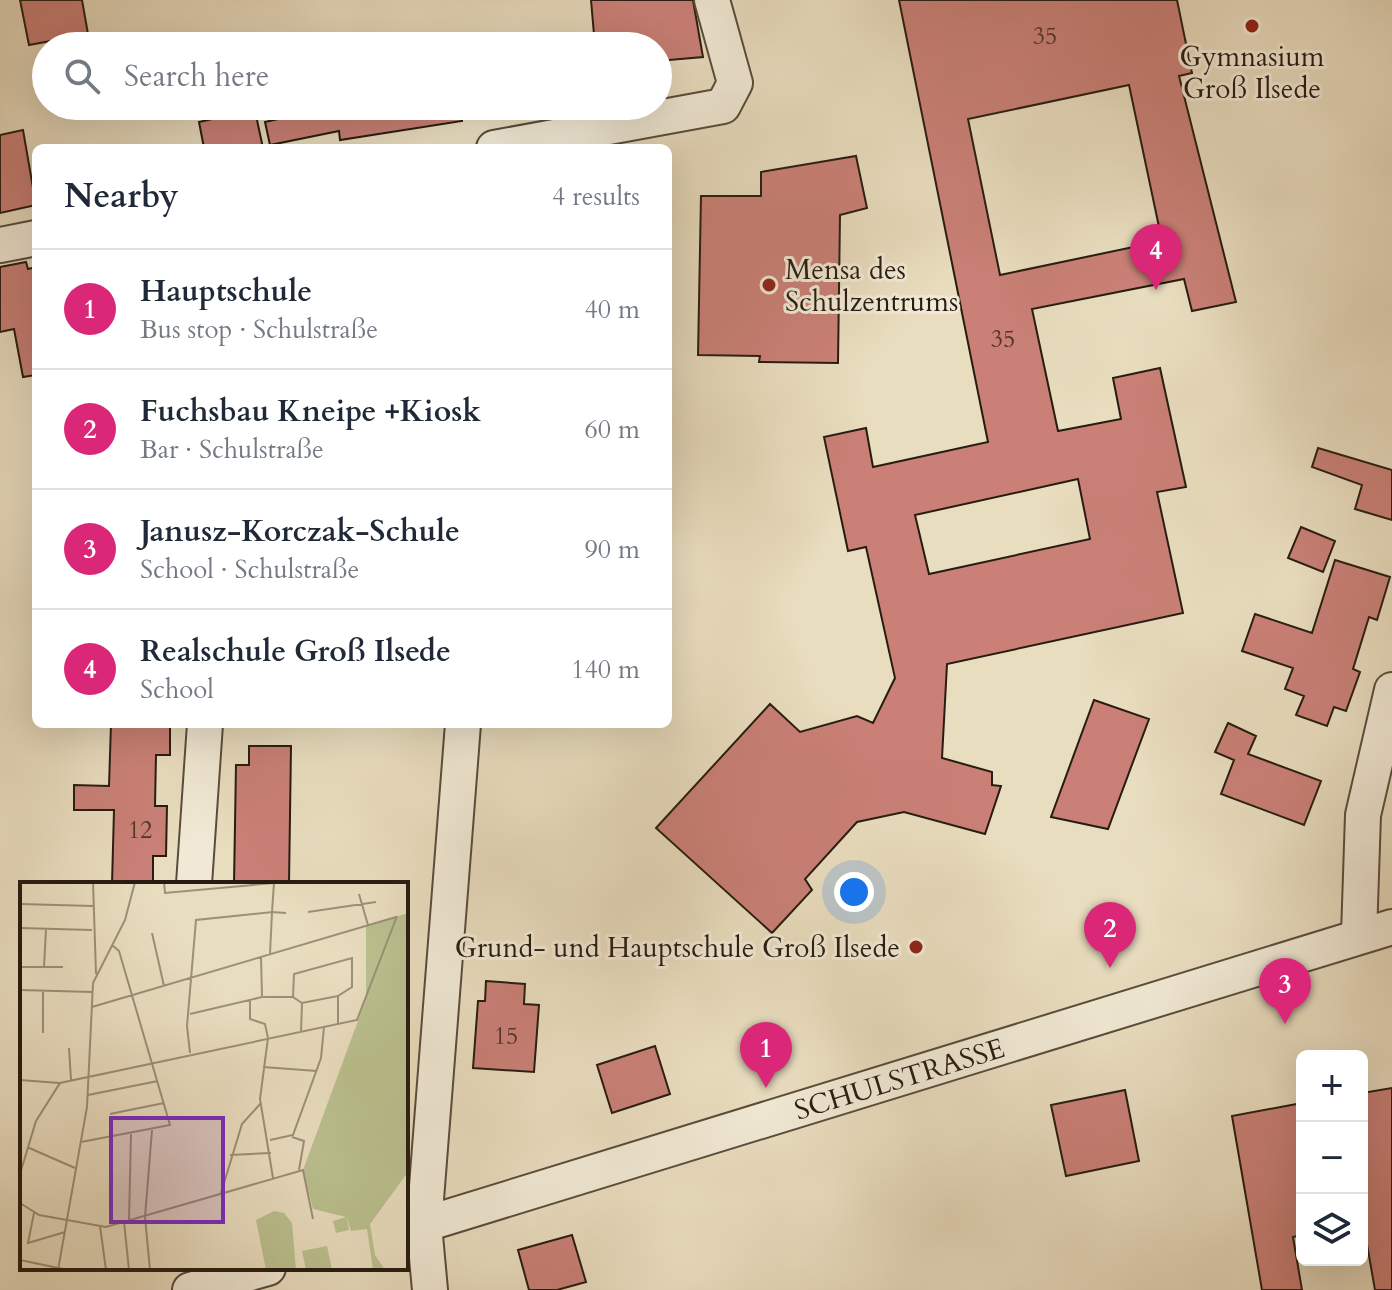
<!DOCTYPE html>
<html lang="en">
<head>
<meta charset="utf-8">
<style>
  body { margin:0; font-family:Cardo,serif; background:#f6f6f7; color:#1f2937 }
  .controls { position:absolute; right:24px; bottom:24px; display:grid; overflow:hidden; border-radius:12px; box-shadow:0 8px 32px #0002 }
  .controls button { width:72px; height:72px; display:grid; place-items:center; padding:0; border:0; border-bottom:2px solid #e0e1e3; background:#fff; color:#1f2937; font:40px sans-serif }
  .you { position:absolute; left:854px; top:892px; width:28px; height:28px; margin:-20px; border:6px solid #fff; border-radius:50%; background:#1a73e8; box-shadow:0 0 0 12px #1a73e833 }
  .badge { display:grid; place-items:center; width:52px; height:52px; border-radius:50%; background:#db2777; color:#fff; font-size:26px; font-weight:700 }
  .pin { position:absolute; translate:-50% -66px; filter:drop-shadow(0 2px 4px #0008) }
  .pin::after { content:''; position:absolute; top:42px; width:28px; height:24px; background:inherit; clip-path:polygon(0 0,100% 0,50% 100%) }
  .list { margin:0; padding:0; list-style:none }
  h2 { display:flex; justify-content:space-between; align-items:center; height:104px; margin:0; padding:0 32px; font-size:34px }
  h2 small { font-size:26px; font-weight:400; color:#747a83 }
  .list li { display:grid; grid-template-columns:52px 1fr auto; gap:24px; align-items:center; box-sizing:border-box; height:120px; padding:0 32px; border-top:2px solid #e0e1e3 }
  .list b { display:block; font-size:30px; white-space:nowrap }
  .list p { margin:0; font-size:26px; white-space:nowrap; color:#747a83 }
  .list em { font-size:26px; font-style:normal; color:#747a83 }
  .icon { flex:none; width:44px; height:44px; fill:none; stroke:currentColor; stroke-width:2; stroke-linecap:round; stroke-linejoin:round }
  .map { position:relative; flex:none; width:1392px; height:1290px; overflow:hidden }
  .search { position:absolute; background:#fff; box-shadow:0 8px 32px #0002; left:32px; top:32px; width:640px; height:88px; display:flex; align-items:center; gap:20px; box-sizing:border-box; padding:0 28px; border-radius:44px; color:#747a83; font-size:30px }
  .panel { position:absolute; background:#fff; box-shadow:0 8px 32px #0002; left:32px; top:144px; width:640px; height:584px; border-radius:12px }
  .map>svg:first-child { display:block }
  .building { fill:#ca8077; stroke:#271c11; stroke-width:2; fill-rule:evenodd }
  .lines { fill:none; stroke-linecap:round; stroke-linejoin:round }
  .street-casing { stroke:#584c3c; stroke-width:38 }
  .street { stroke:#f1e9d5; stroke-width:34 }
  .poi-dot { fill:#8f2418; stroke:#f1e9d5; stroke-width:3 }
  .labels { text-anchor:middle; stroke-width:6; stroke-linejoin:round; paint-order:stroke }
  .number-label { font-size:24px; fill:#50352a }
  .poi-label { font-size:28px; fill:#271c11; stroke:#f1e9d5 }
  .street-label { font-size:28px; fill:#271c11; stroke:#f1e9d5 }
  .inset-road { fill:none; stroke:#9b9079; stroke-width:2 }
  .view { fill:#7b2cbf; fill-opacity:0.15; stroke:#7b2cbf; stroke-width:4 }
  .inset-edge { fill:none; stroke:#271c11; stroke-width:4 }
</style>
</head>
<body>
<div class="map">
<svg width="1392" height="1290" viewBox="0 0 1392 1290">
  <rect width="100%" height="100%" fill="#e9ddbf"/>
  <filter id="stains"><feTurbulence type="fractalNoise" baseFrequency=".0025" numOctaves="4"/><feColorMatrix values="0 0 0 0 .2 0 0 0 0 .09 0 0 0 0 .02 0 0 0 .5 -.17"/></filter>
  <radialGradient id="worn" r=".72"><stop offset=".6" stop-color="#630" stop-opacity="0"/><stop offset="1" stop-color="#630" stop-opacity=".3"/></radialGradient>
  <!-- building -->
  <path class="building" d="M 20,0 L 82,0 L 88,34 L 29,45 Z
    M 591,0 L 693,0 L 703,57 L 658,61 L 658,46 L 642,46 L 642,43 L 595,46 Z
    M 899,0 L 1177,0 L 1192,73 L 1179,76 L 1236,302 L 1192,311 L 1184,279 L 1032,309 L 1058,431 L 1121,419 L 1113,378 L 1160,368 L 1186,487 L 1157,492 L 1183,613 L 947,664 L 942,758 L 992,772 L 992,785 L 1001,786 L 985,834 L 904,812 L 857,822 L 805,879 L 812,890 L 772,933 L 656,828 L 770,704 L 800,732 L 857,716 L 873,723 L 895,678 L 866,547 L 848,551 L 824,437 L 866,428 L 873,467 L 988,442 ZM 1129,85 L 1162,241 L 1000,275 L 968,119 ZM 1078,479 L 1090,539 L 929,574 L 915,515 Z
    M 228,106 L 254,106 L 263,148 L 204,148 L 199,122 L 230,115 Z
    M 335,106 L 461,106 L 462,121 L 340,140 L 339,131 L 270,145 L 265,122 Z
    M 23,130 L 36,205 L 0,213 L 0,135 Z
    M 856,156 L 867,208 L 840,215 L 838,363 L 759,362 L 760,356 L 698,355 L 701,196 L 761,196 L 761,172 Z
    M 26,262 L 28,269 L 36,267 L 36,375 L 23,377 L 14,329 L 0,332 L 0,267 Z
    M 1318,448 L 1392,470 L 1392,520 L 1355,509 L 1362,485 L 1312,467 Z
    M 1301,527 L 1335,541 L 1323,572 L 1288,558 Z
    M 1335,560 L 1390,577 L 1377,620 L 1369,617 L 1353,669 L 1360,672 L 1346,711 L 1334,707 L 1327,726 L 1296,715 L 1304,696 L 1285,689 L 1293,668 L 1242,651 L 1255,614 L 1312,633 Z
    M 1094,700 L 1149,719 L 1108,829 L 1051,817 Z
    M 1228,723 L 1256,736 L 1248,754 L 1321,781 L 1304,825 L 1221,794 L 1234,760 L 1215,752 Z
    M 111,724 L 170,724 L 170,755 L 156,755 L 155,806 L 167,806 L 166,856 L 153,856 L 153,884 L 112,884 L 114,810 L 74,810 L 74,785 L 109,786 Z
    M 249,746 L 291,746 L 289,884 L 234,884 L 236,765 L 249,765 Z
    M 486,981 L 525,984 L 524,1004 L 539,1005 L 534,1072 L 473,1068 L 478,1001 L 485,1001 Z
    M 655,1046 L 670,1094 L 612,1113 L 597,1065 Z
    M 1392,1088 L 1392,1290 L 1375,1290 L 1362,1216 L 1362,1093 Z
    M 1125,1090 L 1139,1161 L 1066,1176 L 1051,1105 Z
    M 1302,1103 L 1302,1235 L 1293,1237 L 1302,1290 L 1262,1290 L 1232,1116 Z
    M 572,1235 L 586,1282 L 557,1290 L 529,1290 L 518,1250 Z"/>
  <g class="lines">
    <defs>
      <g id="street">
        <path d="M 494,148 L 723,106 L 735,83 L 712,0"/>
        <path d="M 0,245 L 36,238"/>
        <path d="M 194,884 L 205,724"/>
        <path d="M 1359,935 L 1363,815 L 1392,690"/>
        <path id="s1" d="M 406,1230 L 1392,927"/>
        <path d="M 190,1290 L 268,1268"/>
        <path d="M 430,1290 L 424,1225 L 463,724"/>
      </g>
    </defs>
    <!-- street casing -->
    <use href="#street" class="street-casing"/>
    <!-- street -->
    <use href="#street" class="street"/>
  </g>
  <!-- markers -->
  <g class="poi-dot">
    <circle cx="1252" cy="26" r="8"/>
    <circle cx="769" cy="285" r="8"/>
    <circle cx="916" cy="947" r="8"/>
  </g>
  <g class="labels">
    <!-- number labels -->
    <g class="number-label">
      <text x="1045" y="44">35</text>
      <text x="1003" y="347">35</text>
      <text x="140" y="838">12</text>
      <text x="506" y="1044">15</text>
    </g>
    <!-- poi labels -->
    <g class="poi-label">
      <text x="1252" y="66">Gymnasium<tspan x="1252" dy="32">Groß Ilsede</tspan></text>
      <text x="785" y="279" text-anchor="start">Mensa des<tspan x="785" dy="32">Schulzentrums</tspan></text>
      <text x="900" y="957" text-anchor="end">Grund- und Hauptschule Groß Ilsede</text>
    </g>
    <!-- street labels -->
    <g class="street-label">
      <text dy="10" stroke="none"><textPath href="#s1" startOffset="516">SCHULSTRASSE</textPath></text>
    </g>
  </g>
  <!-- overview -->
  <g transform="translate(20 882)">
    <rect width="388" height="388" fill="#e9ddbf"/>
    <path d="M 388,31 L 388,290 L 350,342 L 355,373 L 365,388 L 353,388 L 347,347 L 331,349 L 327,335 L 329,348 L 316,351 L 313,339 L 326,335 L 293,327 L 283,288 L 346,117 L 346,44 ZM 254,329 L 264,331 L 272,341 L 276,388 L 246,388 L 236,338 ZM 307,364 L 312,388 L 286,388 L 282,369 Z" fill="#bbc08f"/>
    <path class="inset-road" d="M 73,0 L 76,92M 144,0 L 145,11 L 254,1M 254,1 L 252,30 L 266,31M 339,12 L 348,43M 0,22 L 73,24M 288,30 L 356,20M 0,46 L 72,48M 132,51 L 144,104M 241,75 L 242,114M 0,85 L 43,85M 24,85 L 26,47M 0,108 L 73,110M 23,109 L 23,151M 230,117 L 230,137 L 245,142 L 248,156 L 240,217 L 253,296M 72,125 L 376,35M 170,132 L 242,115 L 273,115M 318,142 L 318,114 L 332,105 L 332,76 L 274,92 L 273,115 L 282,121 L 318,114M 281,150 L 282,121M 49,166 L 51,198M 170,171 L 167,144 L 176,38 L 252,30 L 250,72M 243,185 L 297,189M 0,198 L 39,201M 68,213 L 138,199M 90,232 L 144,221M 272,255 L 284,259 L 279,288M 250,258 L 273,253 L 301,176 L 304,145M 61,260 L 150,243 L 99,69 L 92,63M 7,265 L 55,286M 210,273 L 251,271M 0,292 L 16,239 L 40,201 L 337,138 L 377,34M 201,311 L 222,242 L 241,221M 0,321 L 19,333 L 86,345 L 283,288 L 293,337M 14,331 L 8,361 L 45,350M 109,339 L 111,252M 104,340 L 109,388M 80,344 L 86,388M 0,378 L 48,388M 38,388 L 67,225 L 73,101 L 105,38 L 115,0M 130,388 L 125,335 L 132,248"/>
    <path class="view" d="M 91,236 L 203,236 L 203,340 L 91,340 Z"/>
    <rect width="388" height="388" class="inset-edge"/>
  </g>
  <rect width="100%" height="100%" filter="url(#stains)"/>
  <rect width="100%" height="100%" fill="url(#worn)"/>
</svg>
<div class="controls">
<button>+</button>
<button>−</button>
<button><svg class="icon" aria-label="layers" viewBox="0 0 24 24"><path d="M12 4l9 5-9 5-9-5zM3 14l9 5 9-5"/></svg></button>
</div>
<div class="you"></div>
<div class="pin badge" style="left:766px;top:1088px">1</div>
<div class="pin badge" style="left:1110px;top:968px">2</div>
<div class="pin badge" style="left:1285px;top:1024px">3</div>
<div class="pin badge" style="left:1156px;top:290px">4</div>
<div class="search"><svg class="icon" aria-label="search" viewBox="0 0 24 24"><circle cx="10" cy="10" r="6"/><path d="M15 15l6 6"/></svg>Search here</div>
<section class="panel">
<h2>Nearby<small>4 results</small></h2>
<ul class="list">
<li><span class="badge">1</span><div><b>Hauptschule</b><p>Bus stop · Schulstraße</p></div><em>40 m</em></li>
<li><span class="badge">2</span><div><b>Fuchsbau Kneipe +Kiosk</b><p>Bar · Schulstraße</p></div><em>60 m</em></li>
<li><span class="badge">3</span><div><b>Janusz-Korczak-Schule</b><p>School · Schulstraße</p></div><em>90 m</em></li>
<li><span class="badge">4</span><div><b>Realschule Groß Ilsede</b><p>School</p></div><em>140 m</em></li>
</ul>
</section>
</div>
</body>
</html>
